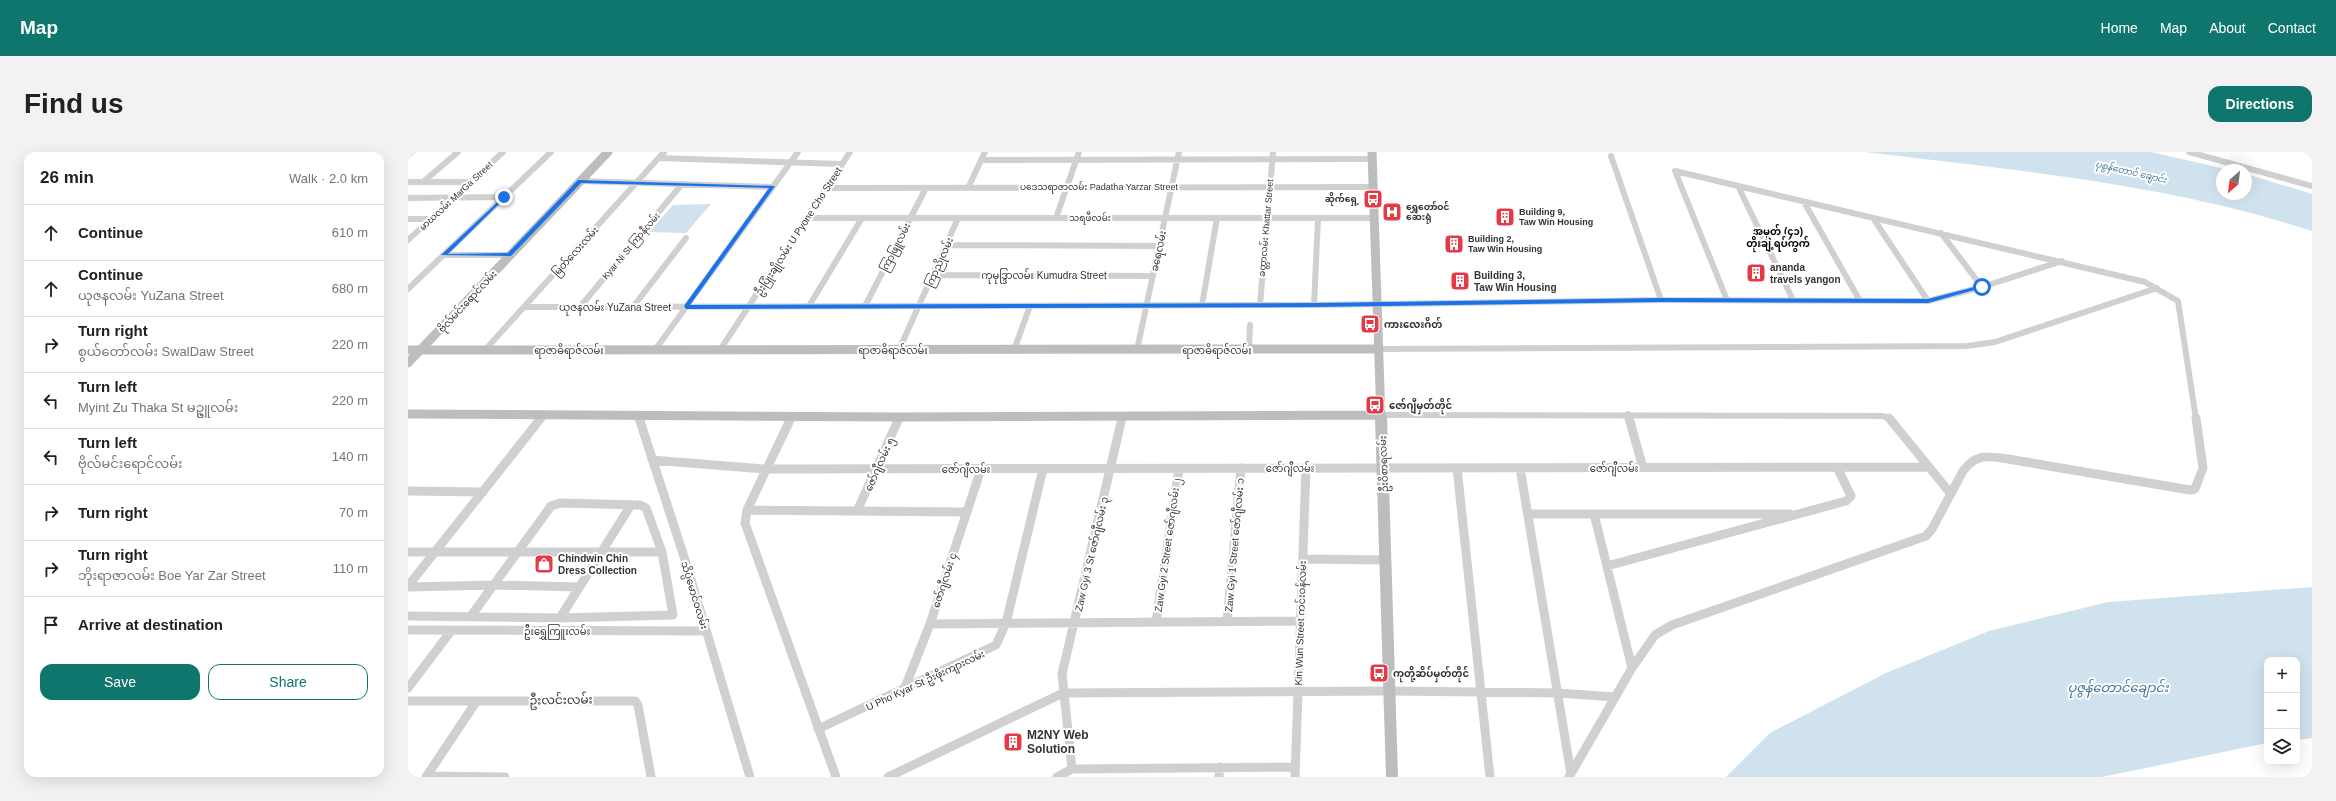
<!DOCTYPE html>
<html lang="en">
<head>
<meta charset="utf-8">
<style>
  body { margin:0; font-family:Arial,"Noto Sans Myanmar",sans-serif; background:#f2f2f2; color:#202124 }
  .controls { position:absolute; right:12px; bottom:12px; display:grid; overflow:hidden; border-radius:8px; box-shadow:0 4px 16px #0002 }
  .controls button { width:36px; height:36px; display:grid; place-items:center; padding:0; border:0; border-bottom:1px solid #e0e0e0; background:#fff; color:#202124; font:20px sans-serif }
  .compass { position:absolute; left:1808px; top:12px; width:36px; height:36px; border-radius:50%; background:#fff; box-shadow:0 4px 16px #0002; rotate:208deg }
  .stop { position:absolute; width:12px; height:12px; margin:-9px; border:3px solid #1a73e8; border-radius:50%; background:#fff }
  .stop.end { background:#1a73e8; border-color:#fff; box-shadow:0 1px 4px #0008 }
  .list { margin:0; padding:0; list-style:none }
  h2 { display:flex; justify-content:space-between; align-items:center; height:52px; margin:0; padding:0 16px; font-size:17px }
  h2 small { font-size:13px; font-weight:400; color:#757577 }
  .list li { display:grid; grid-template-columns:26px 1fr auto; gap:12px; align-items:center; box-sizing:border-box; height:56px; padding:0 16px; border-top:1px solid #e0e0e0 }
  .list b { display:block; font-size:15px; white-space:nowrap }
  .list p { margin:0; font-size:13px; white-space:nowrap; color:#757577 }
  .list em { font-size:13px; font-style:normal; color:#757577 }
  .actions { display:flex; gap:8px; padding:12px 16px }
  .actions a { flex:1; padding:9px 0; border:1px solid #0f766e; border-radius:12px; text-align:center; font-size:14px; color:#0f766e }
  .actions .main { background:#0f766e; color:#fff }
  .icon { flex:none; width:22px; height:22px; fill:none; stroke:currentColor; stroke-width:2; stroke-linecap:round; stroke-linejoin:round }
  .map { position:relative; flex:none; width:1904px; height:625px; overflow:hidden; border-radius:12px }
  header { display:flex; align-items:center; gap:24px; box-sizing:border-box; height:56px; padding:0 20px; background:#0f766e; color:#fff }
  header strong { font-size:19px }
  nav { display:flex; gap:22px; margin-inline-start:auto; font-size:14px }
  .intro { display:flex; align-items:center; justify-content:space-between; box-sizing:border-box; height:96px; padding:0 24px }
  h1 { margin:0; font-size:28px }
  .button { padding:10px 18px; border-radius:12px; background:#0f766e; color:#fff; font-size:14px; font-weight:700 }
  main { display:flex; gap:24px; padding:0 24px }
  aside { flex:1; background:#fff; border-radius:12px; box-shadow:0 4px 16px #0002 }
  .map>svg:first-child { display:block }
  .water { fill:#cfe2ee }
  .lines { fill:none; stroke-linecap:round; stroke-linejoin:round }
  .street-far1 { stroke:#d0d0d0; stroke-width:6 }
  .street { stroke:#d0d0d0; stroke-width:9 }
  .secondary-far1 { stroke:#bdbdbd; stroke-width:9 }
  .secondary { stroke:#bdbdbd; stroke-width:12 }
  .route { fill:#1a73e8 }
  .labels { text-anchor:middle; stroke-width:4; stroke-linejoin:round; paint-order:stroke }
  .far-water-label { font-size:9px; font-style:italic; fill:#3f7597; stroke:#fff }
  .far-street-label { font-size:9px; fill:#333; stroke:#fff }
  .far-poi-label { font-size:9px; font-weight:bold; fill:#333; stroke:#fff; text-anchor:start }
  .street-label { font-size:10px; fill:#333; stroke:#fff }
  .far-quarter-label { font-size:10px; font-weight:bold; fill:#000; stroke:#fff }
  .poi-label { font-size:10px; font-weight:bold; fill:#333; stroke:#fff; text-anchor:start }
  .near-street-label { font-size:12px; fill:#333; stroke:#fff }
  .near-poi-label { font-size:12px; font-weight:bold; fill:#333; stroke:#fff; text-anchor:start }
  .near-water-label { font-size:13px; font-style:italic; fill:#3f7597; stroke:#fff }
</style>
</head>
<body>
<header>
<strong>Map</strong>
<nav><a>Home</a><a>Map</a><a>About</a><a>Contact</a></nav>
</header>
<div class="intro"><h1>Find us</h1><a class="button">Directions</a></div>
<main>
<aside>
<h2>26 min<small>Walk · 2.0 km</small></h2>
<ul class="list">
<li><svg class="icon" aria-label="ahead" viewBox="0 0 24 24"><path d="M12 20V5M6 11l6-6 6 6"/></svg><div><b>Continue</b></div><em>610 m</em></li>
<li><svg class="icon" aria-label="ahead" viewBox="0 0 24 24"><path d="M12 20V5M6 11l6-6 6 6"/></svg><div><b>Continue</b><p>ယုဇနလမ်း YuZana Street</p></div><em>680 m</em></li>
<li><svg class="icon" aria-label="right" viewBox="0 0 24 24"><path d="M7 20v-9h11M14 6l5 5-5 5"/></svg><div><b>Turn right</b><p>စွယ်တော်လမ်း SwalDaw Street</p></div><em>220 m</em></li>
<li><svg class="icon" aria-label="left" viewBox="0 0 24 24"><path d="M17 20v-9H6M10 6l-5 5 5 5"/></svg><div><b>Turn left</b><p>Myint Zu Thaka St မဥ္ဇူလမ်း</p></div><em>220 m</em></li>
<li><svg class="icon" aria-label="left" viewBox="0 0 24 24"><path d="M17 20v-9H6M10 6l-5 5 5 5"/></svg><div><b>Turn left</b><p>ဗိုလ်မင်းရောင်လမ်း</p></div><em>140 m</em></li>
<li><svg class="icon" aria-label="right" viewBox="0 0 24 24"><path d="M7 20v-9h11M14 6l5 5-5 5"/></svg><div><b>Turn right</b></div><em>70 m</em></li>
<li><svg class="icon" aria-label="right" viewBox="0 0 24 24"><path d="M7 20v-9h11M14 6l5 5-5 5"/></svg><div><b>Turn right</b><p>ဘိုးရာဇာလမ်း Boe Yar Zar Street</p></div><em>110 m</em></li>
<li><svg class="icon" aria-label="arrive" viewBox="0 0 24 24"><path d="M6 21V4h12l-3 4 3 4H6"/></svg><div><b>Arrive at destination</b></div></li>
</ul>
<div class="actions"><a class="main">Save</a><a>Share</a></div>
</aside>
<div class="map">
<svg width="1904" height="625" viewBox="0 0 1904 625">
  <rect width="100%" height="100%" fill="#fff"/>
  <!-- water -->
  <path class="water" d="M 1457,0 L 1743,0 L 1822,18 L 1814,18 L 1814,42 L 1838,42 L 1838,22 L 1904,42 L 1904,79 C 1760,32 1606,18 1457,0 Z
    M 303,52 L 278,81 L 241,80 L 265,53 Z
    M 1904,435 L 1904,586 L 1889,588 L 1889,508 L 1859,508 L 1859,591 L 1694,625 L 1318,625 L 1362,581 L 1478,521 L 1581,479 L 1700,450 Z"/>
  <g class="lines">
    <!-- street-far1 -->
    <path class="street-far1" d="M 1781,0 L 1904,34
      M 0,3 L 4,0
      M 1203,4 L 1253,148
      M 251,6 L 434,12
      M 573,8 L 964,7
      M 1267,19 L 1319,148
      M 1267,19 L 1737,130 L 1770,149 L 1788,267
      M 172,29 L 365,35
      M 0,30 L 63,30
      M 15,30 L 50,0
      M 1330,34 L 1385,148
      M 418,36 L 965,35
      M 560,36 L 577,0
      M 0,46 L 96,45
      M 1396,50 L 1452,149
      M 399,66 L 966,66
      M 648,66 L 671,0
      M 1465,66 L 1520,149
      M 0,67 L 23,67
      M 1533,81 L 1574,135
      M 0,88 L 95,0
      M 539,93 L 751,94
      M 35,103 L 101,103
      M 526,123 L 745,124
      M 0,137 L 143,0
      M 794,153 L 809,66
      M 852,153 L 865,0
      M 906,153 L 910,66
      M 401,154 L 454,66
      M 457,154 L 518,36
      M 117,155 L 906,153 L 1253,148 L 1520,149 L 1574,135 L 1654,109
      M 172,155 L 274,32
      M 225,155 L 278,86
      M 970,197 L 1559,194 L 1587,190 L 1749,136
      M 77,198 L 256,0
      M 247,198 L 390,0
      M 312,198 L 442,0
      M 491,198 L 550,66
      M 606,198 L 622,154
      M 729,198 L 771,0
      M 841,198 L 842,173
      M 1220,262 L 1221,267
      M 230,263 L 231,267
      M 973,263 L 1475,264 L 1482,267
      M 132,267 L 136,262
      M 382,267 L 384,264
      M 491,267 L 492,265
      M 714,267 L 715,264"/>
    <!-- street -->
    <path class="street" d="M 231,266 L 278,411 L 342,625
      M 383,266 L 339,358 L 337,371 L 428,625
      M 1221,266 L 1235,316
      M 1481,266 L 1543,342
      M 244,308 L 357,317 L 1520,315
      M 1049,316 L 1082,625
      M 1112,316 L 1163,622
      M 0,339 L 75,340
      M 339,358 L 559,360
      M 449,359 L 491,266
      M 1121,362 L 1382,362
      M 1186,362 L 1224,516
      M 0,400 L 254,400
      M 895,407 L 978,408
      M 1199,414 L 1438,349 L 1443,344 L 1429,315
      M 0,434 L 133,266
      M 0,435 L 86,433 L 171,435
      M 0,464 L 152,466 L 265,463 L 254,400 L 238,356 L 232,353 L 152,351 L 143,354 L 63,464
      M 152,466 L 223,353
      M 748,470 L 771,317
      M 819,470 L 833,316
      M 522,472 L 892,469
      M 0,478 L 298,479
      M 0,536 L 43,479
      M 496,538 L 522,472 L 573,317
      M 0,549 L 227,549 L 230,553 L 243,625
      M 410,577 L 588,493 L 598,471 L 635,317
      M 664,617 L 654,522 L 714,266
      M 19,624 L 97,625
      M 18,625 L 68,550
      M 480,625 L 655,541 L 980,539 L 1150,541 L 1207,545
      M 649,625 L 664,617 L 887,615
      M 811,625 L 812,615
      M 887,625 L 898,316
      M 1161,625 L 1224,516 L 1247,483 L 1264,473 L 1518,384 L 1524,377 L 1555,319 C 1569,301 1579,304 1600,307 L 1782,338 L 1787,337 L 1795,316 L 1788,266"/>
    <!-- secondary-far1 -->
    <path class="secondary-far1" d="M 964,0 L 973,267
      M 0,198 L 970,197
      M 0,211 L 200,0
      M 0,262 L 492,265 L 973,263"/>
    <!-- secondary -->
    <path class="secondary" d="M 973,266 L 984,625"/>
  </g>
  <!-- route -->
  <path class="route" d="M 170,28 L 367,34 L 282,153 L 906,151 L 1252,146 L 1520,147 L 1574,133 L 1577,135 L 1520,151 L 1252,150 L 906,155 L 278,157 L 276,154 L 361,36 L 173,31 L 103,104 L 33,103 L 96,44 L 97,46 L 40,102 L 100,101 Z"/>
  <!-- icons -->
  <defs>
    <symbol id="bus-square" viewBox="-11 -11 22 22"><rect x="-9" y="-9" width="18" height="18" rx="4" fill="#e63946" stroke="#fff"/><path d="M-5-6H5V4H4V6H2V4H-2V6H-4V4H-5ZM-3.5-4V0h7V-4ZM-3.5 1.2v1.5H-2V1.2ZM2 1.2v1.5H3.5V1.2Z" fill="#fff"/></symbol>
    <symbol id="hospital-square" viewBox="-11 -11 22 22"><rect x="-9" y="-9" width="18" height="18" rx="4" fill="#e63946" stroke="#fff"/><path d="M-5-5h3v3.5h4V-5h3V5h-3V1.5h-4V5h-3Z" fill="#fff"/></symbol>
    <symbol id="building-square" viewBox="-11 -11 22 22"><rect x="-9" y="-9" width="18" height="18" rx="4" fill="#e63946" stroke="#fff"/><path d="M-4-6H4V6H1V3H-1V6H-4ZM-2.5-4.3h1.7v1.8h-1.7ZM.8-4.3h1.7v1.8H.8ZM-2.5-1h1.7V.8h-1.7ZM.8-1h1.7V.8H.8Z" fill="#fff"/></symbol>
    <symbol id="shop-square" viewBox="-11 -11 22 22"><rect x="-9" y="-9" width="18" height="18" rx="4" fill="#e63946" stroke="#fff"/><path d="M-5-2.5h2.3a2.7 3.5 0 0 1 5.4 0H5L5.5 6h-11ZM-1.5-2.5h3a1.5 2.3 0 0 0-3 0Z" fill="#fff"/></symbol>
  </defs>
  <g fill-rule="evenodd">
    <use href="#bus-square" x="954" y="36" width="22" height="22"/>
    <use href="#hospital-square" x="973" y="49" width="22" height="22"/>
    <use href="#building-square" x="1086" y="54" width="22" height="22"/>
    <use href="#building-square" x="1035" y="81" width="22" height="22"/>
    <use href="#building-square" x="1337" y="110" width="22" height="22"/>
    <use href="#building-square" x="1041" y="118" width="22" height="22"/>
    <use href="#bus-square" x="951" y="161" width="22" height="22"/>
    <use href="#bus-square" x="956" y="242" width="22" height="22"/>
    <use href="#shop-square" x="125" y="401" width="22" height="22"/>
    <use href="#bus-square" x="960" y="510" width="22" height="22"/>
    <use href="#building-square" x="594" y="579" width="22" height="22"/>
  </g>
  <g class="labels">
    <!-- far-water labels -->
    <g class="far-water-label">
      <text transform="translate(1723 20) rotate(13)" y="3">ပုစွန်တောင် ချောင်း</text>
    </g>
    <!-- far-street labels -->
    <g class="far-street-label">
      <text x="691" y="38">ပဒေသရာဇာလမ်း Padatha Yarzar Street</text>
      <text transform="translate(48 44) rotate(-43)" y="3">မာဃလမ်း MarGa Street</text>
      <text x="682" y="69">သရဖီလမ်း</text>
      <text transform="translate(858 76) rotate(-85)" y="3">ခတ္တာလမ်း Khattar Street</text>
      <text transform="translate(223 94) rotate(-50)" y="3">Kyar Ni St ကြာနီလမ်း</text>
    </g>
    <!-- far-poi labels -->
    <g class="far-poi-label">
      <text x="951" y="50" text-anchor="end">ဆိုက်ရှေ့</text>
      <text x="998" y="58">ရွှေတော်ဝင်<tspan x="998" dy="10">ဆေးရုံ</tspan></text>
      <text x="1111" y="63">Building 9,<tspan x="1111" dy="10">Taw Win Housing</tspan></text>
      <text x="1060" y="90">Building 2,<tspan x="1060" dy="10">Taw Win Housing</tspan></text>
    </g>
    <!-- street labels -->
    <g class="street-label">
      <text transform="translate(390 79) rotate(-57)" y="4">ဦးပြုံးချိုလမ်း U Pyone Cho Street</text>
      <text transform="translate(487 95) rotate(-63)" y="4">ကြာဖြူလမ်း</text>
      <text transform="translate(167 99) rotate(-48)" y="4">မြတ်လေးလမ်း</text>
      <text transform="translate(750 99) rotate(-78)" y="4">ခရေလမ်း</text>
      <text transform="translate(531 110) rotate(-66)" y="4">ကြာညိုလမ်း</text>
      <text x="636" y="127">ကုမုဒ္ဒြာလမ်း Kumudra Street</text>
      <text transform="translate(59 149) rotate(-47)" y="4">ဗိုလ်မင်းရောင်လမ်း</text>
      <text x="207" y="159">ယုဇနလမ်း YuZana Street</text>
      <text x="161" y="202">ရာဇာဓိရာဇ်လမ်း</text>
      <text x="485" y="202">ရာဇာဓိရာဇ်လမ်း</text>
      <text x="809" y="202">ရာဇာဓိရာဇ်လမ်း</text>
      <text transform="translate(471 312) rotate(-66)" y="4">ဇော်ဂျီလမ်း ၅</text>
      <text transform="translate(975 312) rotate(-92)" y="4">ဦးဝိစာရလမ်း</text>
      <text x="882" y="320">ဇော်ဂျီလမ်း</text>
      <text x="1206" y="320">ဇော်ဂျီလမ်း</text>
      <text x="558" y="321">ဇော်ဂျီလမ်း</text>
      <text transform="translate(759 393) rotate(-82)" y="4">Zaw Gyi 2 Street ဇော်ဂျီလမ်း ၂</text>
      <text transform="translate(826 393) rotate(-85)" y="4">Zaw Gyi 1 Street ဇော်ဂျီလမ်း ၁</text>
      <text transform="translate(683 402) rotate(-77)" y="4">Zaw Gyi 3 St ဇော်ဂျီလမ်း ၃</text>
      <text transform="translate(536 428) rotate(-72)" y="4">ဇော်ဂျီလမ်း ၄</text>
      <text transform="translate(287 443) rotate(73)" y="4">သိပ္ပံမောင်ဝလမ်း</text>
      <text transform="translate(892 471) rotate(-88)" y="4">Kin Wun Street ကင်းဝန်လမ်း</text>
      <text x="149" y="483">ဦးရွှေကြူးလမ်း</text>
      <text transform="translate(517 528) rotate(-25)" y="4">U Pho Kyar St ဦးဖိုးကျားလမ်း</text>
    </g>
    <!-- far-quarter labels -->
    <g class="far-quarter-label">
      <text x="1370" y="83">အမှတ် (၄၁)<tspan x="1370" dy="12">တိုးချဲ့ရပ်ကွက်</tspan></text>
    </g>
    <!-- poi labels -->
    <g class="poi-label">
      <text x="1362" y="119">ananda<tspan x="1362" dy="12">travels yangon</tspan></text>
      <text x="1066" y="127">Building 3,<tspan x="1066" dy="12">Taw Win Housing</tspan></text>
      <text x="976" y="176">ကားလေးဂိတ်</text>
      <text x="981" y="257">ဇော်ဂျီမှတ်တိုင်</text>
      <text x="150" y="410">Chindwin Chin<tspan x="150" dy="12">Dress Collection</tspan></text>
      <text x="985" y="525">ကုတို့ဆိပ်မှတ်တိုင်</text>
    </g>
    <!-- near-street labels -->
    <g class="near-street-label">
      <text transform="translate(153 548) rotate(-1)" y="4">ဦးလင်းလမ်း</text>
    </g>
    <!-- near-poi labels -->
    <g class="near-poi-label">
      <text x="619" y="587">M2NY Web<tspan x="619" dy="14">Solution</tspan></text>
    </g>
    <!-- near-water labels -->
    <g class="near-water-label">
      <text x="1710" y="540">ပုဇွန်တောင်ချောင်း</text>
    </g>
  </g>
</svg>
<div class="controls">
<button>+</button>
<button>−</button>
<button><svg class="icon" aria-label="layers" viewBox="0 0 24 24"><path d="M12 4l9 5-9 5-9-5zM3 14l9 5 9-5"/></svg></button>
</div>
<svg class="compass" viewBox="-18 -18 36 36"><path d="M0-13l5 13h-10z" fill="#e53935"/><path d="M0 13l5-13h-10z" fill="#757577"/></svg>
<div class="stop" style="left:1574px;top:135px"></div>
<div class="stop end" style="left:96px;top:45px"></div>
</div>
</main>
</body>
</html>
